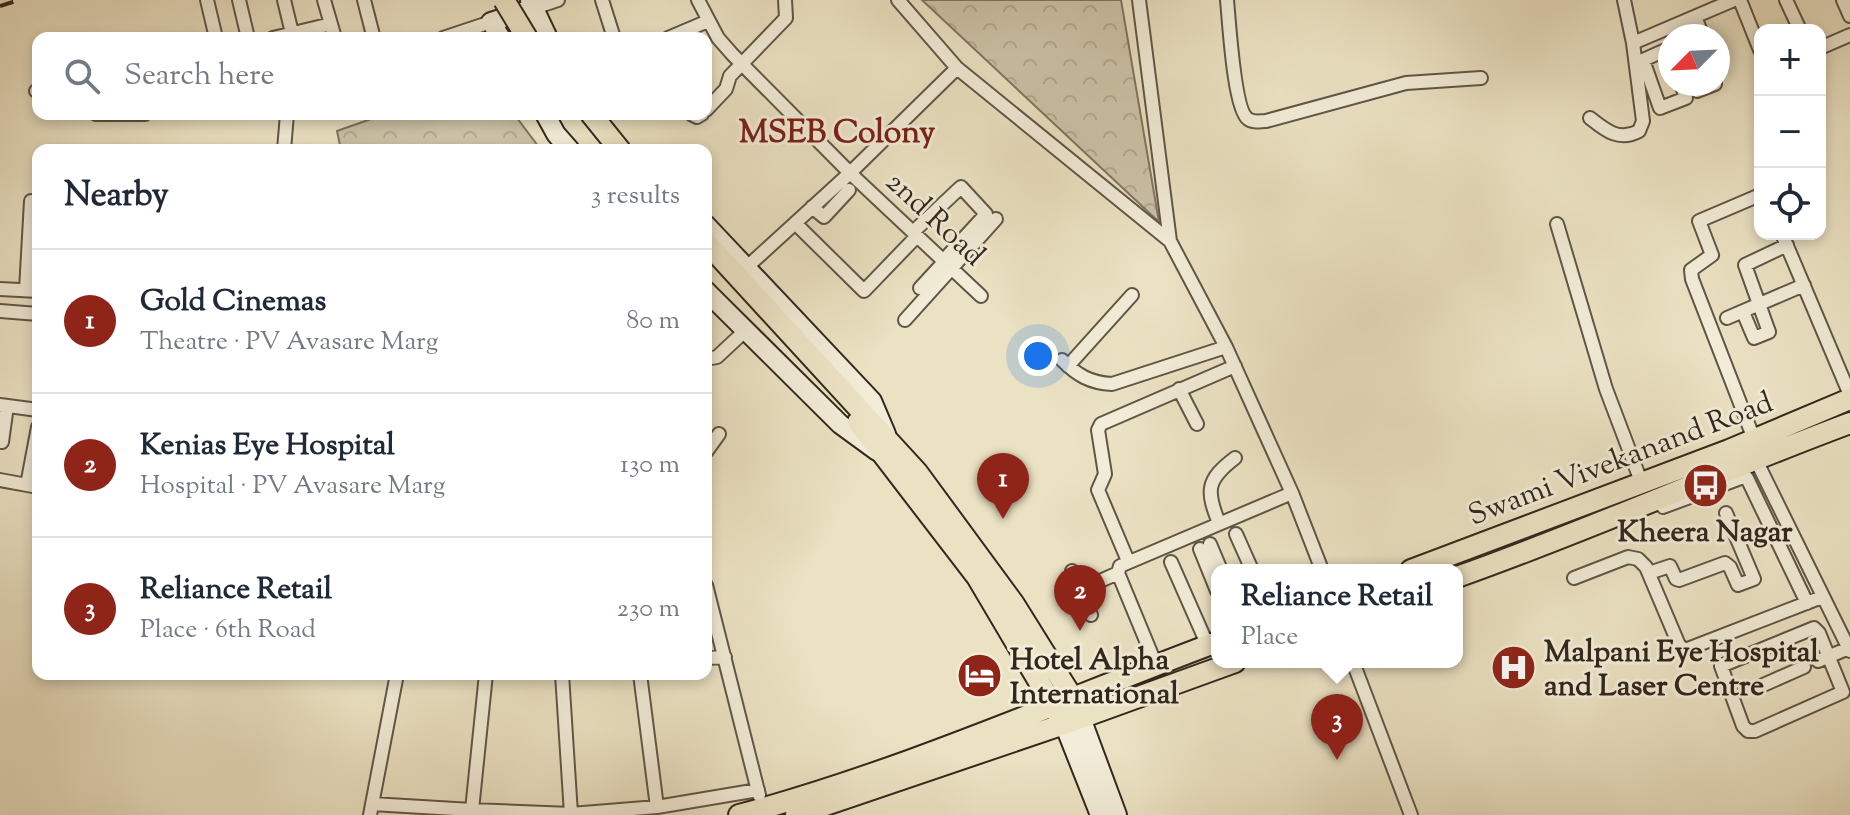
<!DOCTYPE html>
<html lang="en">
<head>
<meta charset="utf-8">
<style>
  body { margin:0; font-family:"Sorts Mill Goudy",serif; background:#f2f2f3; color:#1f2937 }
  .controls { position:absolute; right:24px; top:24px; display:grid; overflow:hidden; border-radius:16px; box-shadow:0 4px 12px #0003 }
  .controls button { width:72px; height:72px; display:grid; place-items:center; padding:0; border:0; border-bottom:2px solid #e0e1e3; background:#fff; color:#1f2937; font:40px sans-serif }
  .compass { position:absolute; left:1658px; top:24px; width:72px; height:72px; border-radius:50%; background:#fff; box-shadow:0 4px 12px #0003; rotate:246deg }
  .you { position:absolute; left:1038px; top:356px; width:28px; height:28px; margin:-20px; border:6px solid #fff; border-radius:50%; background:#1a73e8; box-shadow:0 0 0 12px #1a73e833 }
  .badge { display:grid; place-items:center; width:52px; height:52px; border-radius:50%; background:#8f2418; color:#fff; font-size:26px; font-weight:700 }
  .pin { position:absolute; translate:-50% -66px; filter:drop-shadow(0 2px 4px #0008) }
  .pin::after { content:''; position:absolute; top:42px; width:28px; height:24px; background:inherit; clip-path:polygon(0 0,100% 0,50% 100%) }
  .popup { position:absolute; left:1211px; top:564px; width:252px; height:104px; box-sizing:border-box; display:grid; place-content:center; border-radius:16px; background:#fff; filter:drop-shadow(0 2px 6px #0005); font-size:26px; white-space:nowrap; color:#747a83 }
  .popup b { font-size:30px; color:#1f2937 }
  .popup::after { content:''; position:absolute; left:50%; top:100%; margin-left:-16px; border:16px solid transparent; border-top-color:#fff }
  .list { margin:0; padding:0; list-style:none }
  h2 { display:flex; justify-content:space-between; align-items:center; height:104px; margin:0; padding:0 32px; font-size:34px }
  h2 small { font-size:26px; font-weight:400; color:#747a83 }
  .list li { display:grid; grid-template-columns:52px 1fr auto; gap:24px; align-items:center; box-sizing:border-box; height:144px; padding:0 32px; border-top:2px solid #e0e1e3 }
  .list b { display:block; font-size:30px; white-space:nowrap }
  .list p { margin:0; font-size:26px; white-space:nowrap; color:#747a83 }
  .list em { font-size:26px; font-style:normal; color:#747a83 }
  .icon { flex:none; width:44px; height:44px; fill:none; stroke:currentColor; stroke-width:2; stroke-linecap:round; stroke-linejoin:round }
  .map { position:relative; flex:none; width:1850px; height:815px; overflow:hidden }
  .search { position:absolute; background:#fff; box-shadow:0 4px 12px #0003; left:32px; top:32px; width:680px; height:88px; display:flex; align-items:center; gap:20px; box-sizing:border-box; padding:0 28px; border-radius:16px; color:#747a83; font-size:30px }
  .panel { position:absolute; background:#fff; box-shadow:0 4px 12px #0003; left:32px; top:144px; width:680px; height:536px; border-radius:16px }
  .map>svg:first-child { display:block }
  .forest { fill:url(#forest-crowns); stroke:#7f7462; stroke-width:2 }
  .lines { fill:none; stroke-linecap:round; stroke-linejoin:round }
  .street-casing { stroke:#605647; stroke-width:16 }
  .secondary-casing { stroke:#32271e; stroke-width:22 }
  .primary-casing { stroke:#32271e; stroke-width:24 }
  .street { stroke:#f2ecd8; stroke-width:12 }
  .secondary { stroke:#f2ecd8; stroke-width:18 }
  .primary { stroke:#ebe2c3; stroke-width:20 }
  .rail { stroke:#32271e; stroke-width:4; stroke-dasharray:14 14; stroke-linecap:butt }
  .primary-bridge-casing { stroke:#32271e; stroke-width:24; stroke-linecap:butt }
  .primary-bridge { stroke:#ebe2c3; stroke-width:20 }
  .labels { text-anchor:middle; stroke-width:6; stroke-linejoin:round; paint-order:stroke }
  .street-label { font-size:30px; fill:#32271e; stroke:#f2ecd8 }
  .poi-label { font-size:30px; font-weight:bold; fill:#32271e; stroke:#f2ecd8; text-anchor:start }
  .neighbourhood-label { font-size:32px; font-weight:bold; fill:#7a1f14; stroke:#f2ecd8 }
</style>
</head>
<body>
<div class="map">
<svg width="1850" height="815" viewBox="0 0 1850 815">
  <defs>
    <pattern id="forest-crowns" width="20" height="18" patternUnits="userSpaceOnUse" patternTransform="scale(2)"><rect width="20" height="18" fill="#ccc2a7"/><path d="M2 6a3 3 0 1 1 6 0M12 15a3 3 0 1 1 6 0" fill="none" stroke="#b0a78f"/></pattern>
  </defs>
  <rect width="100%" height="100%" fill="#ebe2c3"/>
  <filter id="stains"><feTurbulence type="fractalNoise" baseFrequency=".0025" numOctaves="4"/><feColorMatrix values="0 0 0 0 .2 0 0 0 0 .09 0 0 0 0 .02 0 0 0 .5 -.17"/></filter>
  <radialGradient id="worn" r=".72"><stop offset=".6" stop-color="#630" stop-opacity="0"/><stop offset="1" stop-color="#630" stop-opacity=".3"/></radialGradient>
  <!-- forest -->
  <path class="forest" d="M 922,0 L 1121,0 L 1159,222 Z
    M 385,114 L 514,114 L 541,150 L 341,150 L 337,131 Z"/>
  <g class="lines">
    <defs>
      <path id="street" d="M 207,0 L 216,38
        M 239,0 L 248,38
        M 284,0 L 292,33
        M 324,0 L 335,38
        M 364,0 L 373,35 L 371,38
        M 602,0 L 614,38
        M 698,0 L 718,38 L 732,54 L 850,173 L 981,296
        M 898,0 L 957,68 L 1170,241
        M 1139,0 L 1170,241 L 1226,347 L 1292,493 L 1322,570
        M 1227,0 C 1229,20 1234,110 1248,119 C 1253,123 1260,121 1266,121 L 1406,83 L 1481,78
        M 1624,0 L 1633,43
        M 1740,0 L 1760,50
        M 1786,0 L 1800,30
        M 1843,0 L 1850,16
        M 534,8 L 558,0
        M 1695,17 L 1703,36
        M 273,38 L 331,24
        M 443,38 L 491,22
        M 668,38 L 708,21
        M 1670,48 L 1643,60 L 1660,108 L 1686,98 L 1681,84
        M 1820,48 L 1850,35
        M 36,91 L 38,92
        M 1697,91 L 1715,84
        M 706,110 L 726,89 L 730,76 L 786,18 L 785,0
        M 96,114 L 145,114
        M 691,114 L 697,117 L 702,114
        M 1590,118 C 1605,130 1619,142 1639,131 L 1643,121 L 1633,43 L 1734,0
        M 284,150 L 287,114
        M 812,207 L 824,217 L 849,190
        M 795,223 L 864,291 L 917,236
        M 1557,224 L 1606,389 L 1642,484
        M 913,232 L 961,187 L 986,214 L 943,261
        M 1782,234 L 1850,395
        M 747,267 L 850,173 L 957,68
        M 920,288 L 944,262
        M 0,289 L 38,291
        M 26,290 L 31,201
        M 0,311 L 38,314
        M 1743,312 L 1754,338 L 1769,332 L 1745,265 L 1787,245
        M 1727,318 L 1804,285
        M 905,320 L 996,219
        M 706,359 L 717,357 L 746,330
        M 1062,360 C 1077,375 1090,383 1112,384 L 1226,347
        M 1068,366 L 1132,295
        M 1179,389 L 1197,424
        M 0,405 L 38,410
        M 38,427 L 27,485 L 38,487
        M 1754,439 L 1692,279 L 1691,270 L 1712,255 L 1699,221 L 1760,195
        M 2,442 L 7,406
        M 706,452 L 719,434
        M 1754,456 L 1850,651
        M 0,480 L 27,485
        M 1663,507 L 1741,478 L 1747,478 L 1807,603
        M 1219,523 C 1206,491 1206,480 1235,458
        M 1236,534 L 1252,570
        M 1210,544 L 1221,570
        M 1200,549 L 1217,591
        M 1128,561 L 1098,490 L 1105,474 L 1098,430 L 1101,424 L 1235,366
        M 1171,562 L 1208,646
        M 1072,571 L 1091,615
        M 1649,573 L 1670,566 L 1676,579 L 1679,580 L 1725,563 L 1730,567 L 1738,585 L 1754,579 L 1726,513
        M 1574,578 L 1628,557 L 1638,559 L 1646,567 L 1679,645 L 1685,650 L 1822,597
        M 706,585 L 759,795
        M 1080,590 L 1118,573
        M 1814,628 L 1819,633 L 1843,692 L 1755,731 L 1748,731 L 1743,726 L 1721,666 Z
        M 706,658 L 725,657
        M 1818,661 L 1849,648
        M 1353,662 L 1411,815
        M 1156,665 L 1118,573 L 1120,566 L 1292,493
        M 486,674 L 472,810 L 571,814 L 657,807 L 758,790
        M 562,674 L 571,814
        M 640,674 L 657,807
        M 1761,686 L 1804,667
        M 372,804 L 472,810
        M 370,815 L 397,674"/>
      <path id="secondary" d="M 530,0 L 548,38
        M 501,38 L 491,22 L 534,8
        M 545,114 L 556,134 L 570,150
        M 706,225 L 872,401 L 886,434
        M 706,291 L 840,424 L 877,451
        M 1081,718 L 1117,815
        M 1064,724 L 1100,815"/>
      <path id="primary" d="M 591,114 L 620,150
        M 706,242 L 917,472 L 1014,604 L 1072,697 L 1081,718
        M 858,422 L 977,577 L 1064,724
        M 1411,570 L 1729,450 L 1850,399
        M 1457,577 C 1590,530 1718,472 1850,423
        M 739,815 C 903,771 1059,701 1217,642
        M 796,815 L 1064,724 L 1235,662"/>
    </defs>
    <!-- street casing -->
    <use href="#street" class="street-casing"/>
    <!-- secondary casing -->
    <use href="#secondary" class="secondary-casing"/>
    <!-- primary casing -->
    <use href="#primary" class="primary-casing"/>
    <!-- street -->
    <use href="#street" class="street"/>
    <!-- secondary -->
    <use href="#secondary" class="secondary"/>
    <!-- primary -->
    <use href="#primary" class="primary"/>
    <!-- rail -->
    <path class="rail" d="M 0,6 L 19,0"/>
    <defs>
      <path id="primary-bridge" d="M 504,0 L 527,38"/>
    </defs>
    <!-- primary-bridge casing -->
    <use href="#primary-bridge" class="primary-bridge-casing"/>
    <!-- primary-bridge -->
    <use href="#primary-bridge" class="primary-bridge"/>
  </g>
  <!-- icons -->
  <defs>
    <symbol id="bus-disc" viewBox="-11 -11 22 22"><circle r="9.5" fill="#8f2418" stroke="#f2ecd8"/><path d="M-5-6H5V4H4V6H2V4H-2V6H-4V4H-5ZM-3.5-4V0h7V-4ZM-3.5 1.2v1.5H-2V1.2ZM2 1.2v1.5H3.5V1.2Z" fill="#fff"/></symbol>
    <symbol id="hospital-disc" viewBox="-11 -11 22 22"><circle r="9.5" fill="#8f2418" stroke="#f2ecd8"/><path d="M-5-5h3v3.5h4V-5h3V5h-3V1.5h-4V5h-3Z" fill="#fff"/></symbol>
    <symbol id="hotel-disc" viewBox="-11 -11 22 22"><circle r="9.5" fill="#8f2418" stroke="#f2ecd8"/><path d="M-6-4.5h1.5V1H6V5H4.5V3h-9V5H-6ZM-4 0a1.8 1.8 0 1 1 3.6 0ZM.5 0V-2.5h3Q6-2.5 6 0Z" fill="#fff"/></symbol>
  </defs>
  <g fill-rule="evenodd">
    <use href="#bus-disc" x="1680" y="460" width="51" height="51"/>
    <use href="#hospital-disc" x="1488" y="642" width="51" height="51"/>
    <use href="#hotel-disc" x="954" y="650" width="51" height="51"/>
  </g>
  <g class="labels">
    <!-- street labels -->
    <g class="street-label">
      <text transform="translate(936 218) rotate(43)" y="10">2nd Road</text>
      <text transform="translate(1620 458) rotate(-21)" y="10">Swami Vivekanand Road</text>
    </g>
    <!-- poi labels -->
    <g class="poi-label">
      <text x="1705" y="541" text-anchor="middle">Kheera Nagar</text>
      <text x="1544" y="661">Malpani Eye Hospital<tspan x="1544" dy="34">and Laser Centre</tspan></text>
      <text x="1010" y="669">Hotel Alpha<tspan x="1010" dy="34">International</tspan></text>
    </g>
    <!-- neighbourhood labels -->
    <g class="neighbourhood-label">
      <text x="837" y="142">MSEB Colony</text>
    </g>
  </g>
  <rect width="100%" height="100%" filter="url(#stains)"/>
  <rect width="100%" height="100%" fill="url(#worn)"/>
</svg>
<div class="controls">
<button>+</button>
<button>−</button>
<button><svg class="icon" aria-label="locate" viewBox="0 0 24 24"><circle cx="12" cy="12" r="6"/><path d="M12 2v4M12 18v4M2 12h4M18 12h4"/></svg></button>
</div>
<svg class="compass" viewBox="-18 -18 36 36"><path d="M0-13l5 13h-10z" fill="#e53935"/><path d="M0 13l5-13h-10z" fill="#747a83"/></svg>
<div class="you"></div>
<div class="pin badge" style="left:1003px;top:519px">1</div>
<div class="pin badge" style="left:1080px;top:631px">2</div>
<div class="pin badge" style="left:1337px;top:760px">3</div>
<div class="popup"><b>Reliance Retail</b>Place</div>
<div class="search"><svg class="icon" aria-label="search" viewBox="0 0 24 24"><circle cx="10" cy="10" r="6"/><path d="M15 15l6 6"/></svg>Search here</div>
<section class="panel">
<h2>Nearby<small>3 results</small></h2>
<ul class="list">
<li><span class="badge">1</span><div><b>Gold Cinemas</b><p>Theatre · PV Avasare Marg</p></div><em>80 m</em></li>
<li><span class="badge">2</span><div><b>Kenias Eye Hospital</b><p>Hospital · PV Avasare Marg</p></div><em>130 m</em></li>
<li><span class="badge">3</span><div><b>Reliance Retail</b><p>Place · 6th Road</p></div><em>230 m</em></li>
</ul>
</section>
</div>
</body>
</html>
